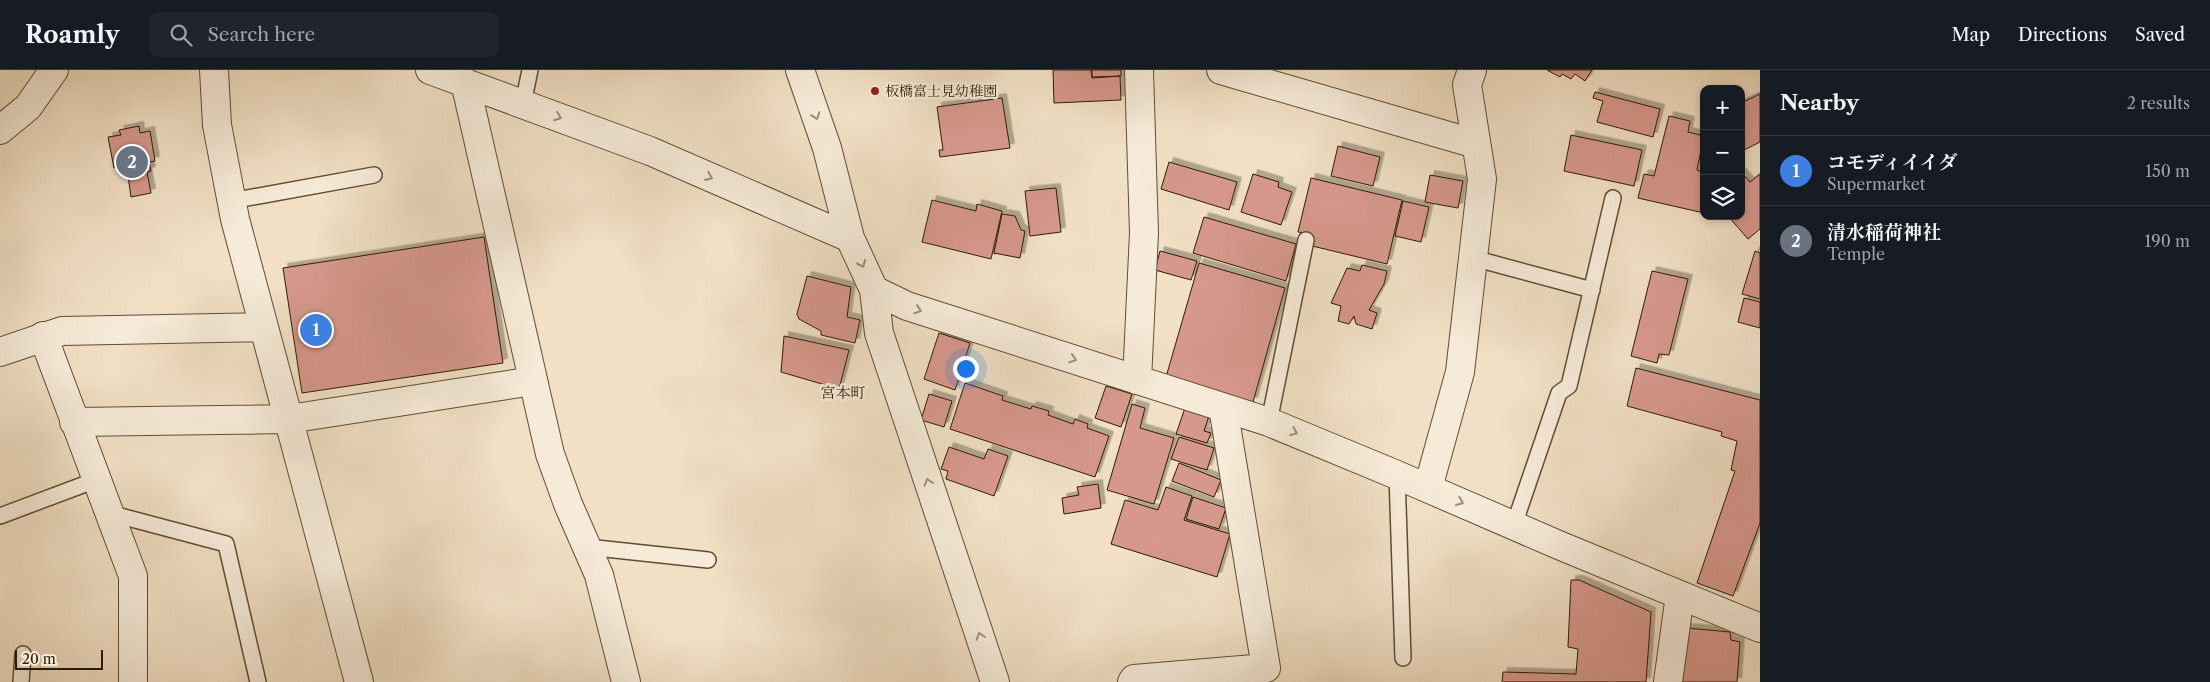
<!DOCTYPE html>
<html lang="en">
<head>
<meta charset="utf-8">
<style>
  body { margin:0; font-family:"Libre Caslon Text","Noto Serif JP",serif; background:#20242c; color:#f1f3f6 }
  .controls { position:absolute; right:15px; top:15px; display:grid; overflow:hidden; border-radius:10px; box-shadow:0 2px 8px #0003 }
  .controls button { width:45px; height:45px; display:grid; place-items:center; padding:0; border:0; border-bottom:1px solid #363941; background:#171b24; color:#f1f3f6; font:25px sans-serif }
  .scale { position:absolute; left:15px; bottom:12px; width:88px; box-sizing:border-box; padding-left:5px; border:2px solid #2e1c01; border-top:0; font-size:14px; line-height:18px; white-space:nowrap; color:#2e1c01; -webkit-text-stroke:4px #f6ebd9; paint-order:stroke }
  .you { position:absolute; left:965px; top:298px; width:18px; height:18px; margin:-12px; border:4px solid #fff; border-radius:50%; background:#1a73e8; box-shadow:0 0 0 8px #1a73e833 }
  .badge { display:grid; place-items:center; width:32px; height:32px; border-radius:50%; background:#c59692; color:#fff; font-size:16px; font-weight:700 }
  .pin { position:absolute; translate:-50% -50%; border:2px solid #fff; box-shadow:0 1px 5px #0006 }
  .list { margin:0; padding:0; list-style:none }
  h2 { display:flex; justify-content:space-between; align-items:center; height:65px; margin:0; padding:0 20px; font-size:21px }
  h2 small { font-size:16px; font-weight:400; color:#9ea1a6 }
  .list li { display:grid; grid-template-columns:32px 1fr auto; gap:15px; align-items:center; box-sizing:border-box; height:70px; padding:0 20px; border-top:1px solid #363941 }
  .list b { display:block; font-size:19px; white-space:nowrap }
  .list p { margin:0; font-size:16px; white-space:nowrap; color:#9ea1a6 }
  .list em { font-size:16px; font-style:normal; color:#9ea1a6 }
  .icon { flex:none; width:28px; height:28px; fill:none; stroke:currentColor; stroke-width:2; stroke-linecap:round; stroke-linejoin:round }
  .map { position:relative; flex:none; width:1760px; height:612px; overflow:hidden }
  header { display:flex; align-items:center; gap:30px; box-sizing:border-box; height:70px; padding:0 25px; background:#171b24; border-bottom:1px solid #363941 }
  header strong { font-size:24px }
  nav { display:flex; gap:28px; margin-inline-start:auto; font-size:18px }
  .search { width:350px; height:45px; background:#20242c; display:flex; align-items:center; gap:12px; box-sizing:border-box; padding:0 18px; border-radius:10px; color:#9ea1a6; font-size:19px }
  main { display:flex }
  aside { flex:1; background:#171b24 }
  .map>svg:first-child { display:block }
  .building { fill:#d6988c; stroke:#2e1c01; filter:url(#shadow) }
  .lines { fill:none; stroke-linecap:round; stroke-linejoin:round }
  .lane-casing { stroke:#5f4d32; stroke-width:18 }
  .street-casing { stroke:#5f4d32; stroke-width:30 }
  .lane { stroke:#f6ebd9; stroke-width:15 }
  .street { stroke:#f6ebd9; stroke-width:28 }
  .oneway { stroke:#9c8e78 }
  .poi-dot { fill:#8f2418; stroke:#f6ebd9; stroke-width:2 }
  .labels { text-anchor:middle; stroke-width:5; stroke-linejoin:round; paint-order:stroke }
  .poi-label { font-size:14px; fill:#2e1c01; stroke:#f6ebd9; text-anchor:start }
  .neighbourhood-label { font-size:15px; fill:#2e1c01; stroke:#f6ebd9 }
</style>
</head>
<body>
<header>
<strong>Roamly</strong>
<div class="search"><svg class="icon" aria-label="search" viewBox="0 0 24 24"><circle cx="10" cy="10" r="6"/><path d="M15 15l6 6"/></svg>Search here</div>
<nav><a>Map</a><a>Directions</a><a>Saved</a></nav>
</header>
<main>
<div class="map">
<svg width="1760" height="612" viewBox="0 0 1760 612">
  <defs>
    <filter id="shadow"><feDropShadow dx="4.5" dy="-4.5" stdDeviation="0" flood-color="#0004"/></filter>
  </defs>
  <rect width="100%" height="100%" fill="#f1e0c5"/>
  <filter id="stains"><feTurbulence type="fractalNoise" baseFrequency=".004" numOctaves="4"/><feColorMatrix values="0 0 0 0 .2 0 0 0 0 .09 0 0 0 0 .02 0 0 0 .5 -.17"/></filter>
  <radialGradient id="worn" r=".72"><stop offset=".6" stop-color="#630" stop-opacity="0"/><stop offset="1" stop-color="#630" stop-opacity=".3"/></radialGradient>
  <!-- building -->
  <path class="building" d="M 1053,0 L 1091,0 L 1092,8 L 1120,6 L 1121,30 L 1054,33 Z
    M 1092,0 L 1121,0 L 1121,6 L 1092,7 Z
    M 1547,0 L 1592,0 L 1585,11 L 1575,4 L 1571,9 L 1562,4 L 1560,7 Z
    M 1595,22 L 1660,39 L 1653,67 L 1597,52 L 1603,31 L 1593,28 Z
    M 1760,24 L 1760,72 L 1744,80 L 1741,73 L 1741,33 Z
    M 1002,28 L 1010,78 L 940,87 L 939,80 L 943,80 L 937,37 Z
    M 1669,46 L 1690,51 L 1688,62 L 1704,66 L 1697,100 L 1704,103 L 1704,143 L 1638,128 L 1644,104 L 1654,106 Z
    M 139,56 L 140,63 L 150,61 L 155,91 L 149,92 L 151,101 L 147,102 L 151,123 L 131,127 L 128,106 L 123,107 L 121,96 L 114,98 L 108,67 L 121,65 L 119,60 Z
    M 1571,65 L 1642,80 L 1634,116 L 1564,101 Z
    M 1338,76 L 1380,87 L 1373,116 L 1331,106 Z
    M 1169,92 L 1237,112 L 1229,140 L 1161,119 Z
    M 1741,102 L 1750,112 L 1760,104 L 1760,159 L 1748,169 L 1728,146 L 1741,146 Z
    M 1253,104 L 1279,112 L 1278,117 L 1292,122 L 1281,155 L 1241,142 Z
    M 1430,105 L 1463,111 L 1458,138 L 1425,132 Z
    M 1311,108 L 1402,130 L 1387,194 L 1308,175 L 1311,165 L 1298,162 Z
    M 1056,118 L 1061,162 L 1030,166 L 1025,121 Z
    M 932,130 L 976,141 L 977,134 L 1002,141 L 991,189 L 922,172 Z
    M 1403,131 L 1429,137 L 1421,172 L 1395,166 Z
    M 1002,144 L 1015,146 L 1021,160 L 1025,161 L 1020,188 L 994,183 Z
    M 1204,147 L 1296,174 L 1286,211 L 1193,183 Z
    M 484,167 L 503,293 L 302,323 L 283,198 Z
    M 1160,181 L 1197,191 L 1191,210 L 1155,200 Z
    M 1755,181 L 1760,183 L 1760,229 L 1742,224 Z
    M 1199,193 L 1285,218 L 1253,332 L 1166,307 Z
    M 1362,195 L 1387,201 L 1384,214 L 1369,240 L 1377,243 L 1372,259 L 1356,254 L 1354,246 L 1349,254 L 1338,251 L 1341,236 L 1331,233 L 1347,198 L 1360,201 Z
    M 1652,201 L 1688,209 L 1669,285 L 1659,284 L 1657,293 L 1631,286 Z
    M 807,206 L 851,217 L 847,247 L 860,250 L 855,273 L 821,265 L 821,261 L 799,249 L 797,244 Z
    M 1744,228 L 1760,232 L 1760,258 L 1738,252 Z
    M 939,263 L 970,273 L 955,320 L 924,309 Z
    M 784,266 L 849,280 L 839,319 L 781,302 Z
    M 1636,298 L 1760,330 L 1760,453 L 1733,526 L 1697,513 L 1735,401 L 1731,400 L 1737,371 L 1721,366 L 1722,362 L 1627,336 Z
    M 965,313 L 1003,326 L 1002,330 L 1031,339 L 1032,336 L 1049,341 L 1048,345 L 1073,354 L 1075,349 L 1088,354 L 1087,358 L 1109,366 L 1095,407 L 950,359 Z
    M 1106,316 L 1132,324 L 1121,357 L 1095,348 Z
    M 929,324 L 952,331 L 944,357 L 921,350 Z
    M 1132,334 L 1145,338 L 1140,358 L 1174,368 L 1154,434 L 1107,420 Z
    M 1185,338 L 1209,346 L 1204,361 L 1211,363 L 1207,373 L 1176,364 Z
    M 1179,367 L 1214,378 L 1207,400 L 1171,389 Z
    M 949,377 L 984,389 L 988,379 L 1008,386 L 994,426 L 946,409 L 948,401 L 941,399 Z
    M 1179,393 L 1221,410 L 1214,427 L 1172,411 Z
    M 1098,414 L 1101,438 L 1064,444 L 1062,428 L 1079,425 L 1077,417 Z
    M 1166,417 L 1192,426 L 1184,450 L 1230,464 L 1217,507 L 1111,474 L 1125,430 L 1158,440 Z
    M 1193,427 L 1226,438 L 1219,459 L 1186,449 Z
    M 1571,510 L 1579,510 L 1651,542 L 1646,612 L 1502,612 L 1503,602 L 1576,604 L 1578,579 L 1568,577 Z
    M 1687,558 L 1730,562 L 1731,570 L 1740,572 L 1737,612 L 1681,612 Z"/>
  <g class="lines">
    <defs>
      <path id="lane" d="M 523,34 L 530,0
        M 231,131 L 374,105
        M 1473,188 L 1592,220
        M 1269,352 L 1306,170
        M 1397,405 L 1403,588
        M 109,443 L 226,474 L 258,612
        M 0,446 L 96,410
        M 1514,455 L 1559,323 L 1569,316 L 1613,128
        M 587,477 L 708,490
        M 21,612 L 23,584"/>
      <path id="street" d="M 214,0 L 217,55 L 235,149 L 359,612
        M 430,0 L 650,81 L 850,168
        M 800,0 L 827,78 L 850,168 L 874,220 L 879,263 L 995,612
        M 1221,0 L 1476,74
        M 465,12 L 550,384 L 568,434 L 599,505 L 626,612
        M 0,60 L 28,37 L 54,0
        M 874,220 L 907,236 L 1269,352 L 1397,405 L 1561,476 L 1760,558
        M 43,266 L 133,506 L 133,612
        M 0,282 L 62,261 L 264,257
        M 1137,310 L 1144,163 L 1139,0
        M 74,352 L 289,349 L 533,311
        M 1428,418 L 1460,302 L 1482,109 L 1467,15 L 1472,0
        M 1132,612 L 1134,609 L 1266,598 L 1223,337
        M 1668,612 L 1680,525"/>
    </defs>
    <!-- lane casing -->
    <use href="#lane" class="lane-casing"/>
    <!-- street casing -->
    <use href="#street" class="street-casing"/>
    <!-- lane -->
    <use href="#lane" class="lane"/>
    <!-- street -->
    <use href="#street" class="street"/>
  </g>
  <!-- one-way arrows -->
  <defs><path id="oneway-chevron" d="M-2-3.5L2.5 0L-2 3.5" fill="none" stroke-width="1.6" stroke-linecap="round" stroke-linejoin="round" transform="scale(1.25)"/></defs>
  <g class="oneway">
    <use href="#oneway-chevron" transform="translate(816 46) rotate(71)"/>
    <use href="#oneway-chevron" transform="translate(558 47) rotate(20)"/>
    <use href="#oneway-chevron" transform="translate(709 107) rotate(23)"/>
    <use href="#oneway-chevron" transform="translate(862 194) rotate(66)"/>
    <use href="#oneway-chevron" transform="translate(918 240) rotate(18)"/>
    <use href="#oneway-chevron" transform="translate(1073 289) rotate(18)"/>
    <use href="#oneway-chevron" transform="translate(1294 362) rotate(22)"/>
    <use href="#oneway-chevron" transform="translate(928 412) rotate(-108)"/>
    <use href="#oneway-chevron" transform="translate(1460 432) rotate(24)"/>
    <use href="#oneway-chevron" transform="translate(980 566) rotate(-108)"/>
  </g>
  <!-- markers -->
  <circle class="poi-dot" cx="875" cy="21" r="5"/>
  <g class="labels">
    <!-- poi labels -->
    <g class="poi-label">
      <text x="885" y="26">板橋富士見幼稚園</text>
    </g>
    <!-- neighbourhood labels -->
    <g class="neighbourhood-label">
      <text x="843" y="328">宮本町</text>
    </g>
  </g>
  <rect width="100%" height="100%" filter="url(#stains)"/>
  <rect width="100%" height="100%" fill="url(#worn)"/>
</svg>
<div class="controls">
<button>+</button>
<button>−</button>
<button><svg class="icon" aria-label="layers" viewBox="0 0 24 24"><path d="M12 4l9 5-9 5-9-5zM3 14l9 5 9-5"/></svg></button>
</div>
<div class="scale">20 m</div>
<div class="you"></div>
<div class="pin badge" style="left:316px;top:260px;background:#3f7fe0">1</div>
<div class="pin badge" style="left:132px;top:92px;background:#6b7280">2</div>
</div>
<aside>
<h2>Nearby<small>2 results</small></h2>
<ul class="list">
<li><span class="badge" style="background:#3f7fe0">1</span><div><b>コモディイイダ</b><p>Supermarket</p></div><em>150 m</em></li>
<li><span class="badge" style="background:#6b7280">2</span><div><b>清水稲荷神社</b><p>Temple</p></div><em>190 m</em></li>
</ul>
</aside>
</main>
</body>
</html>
